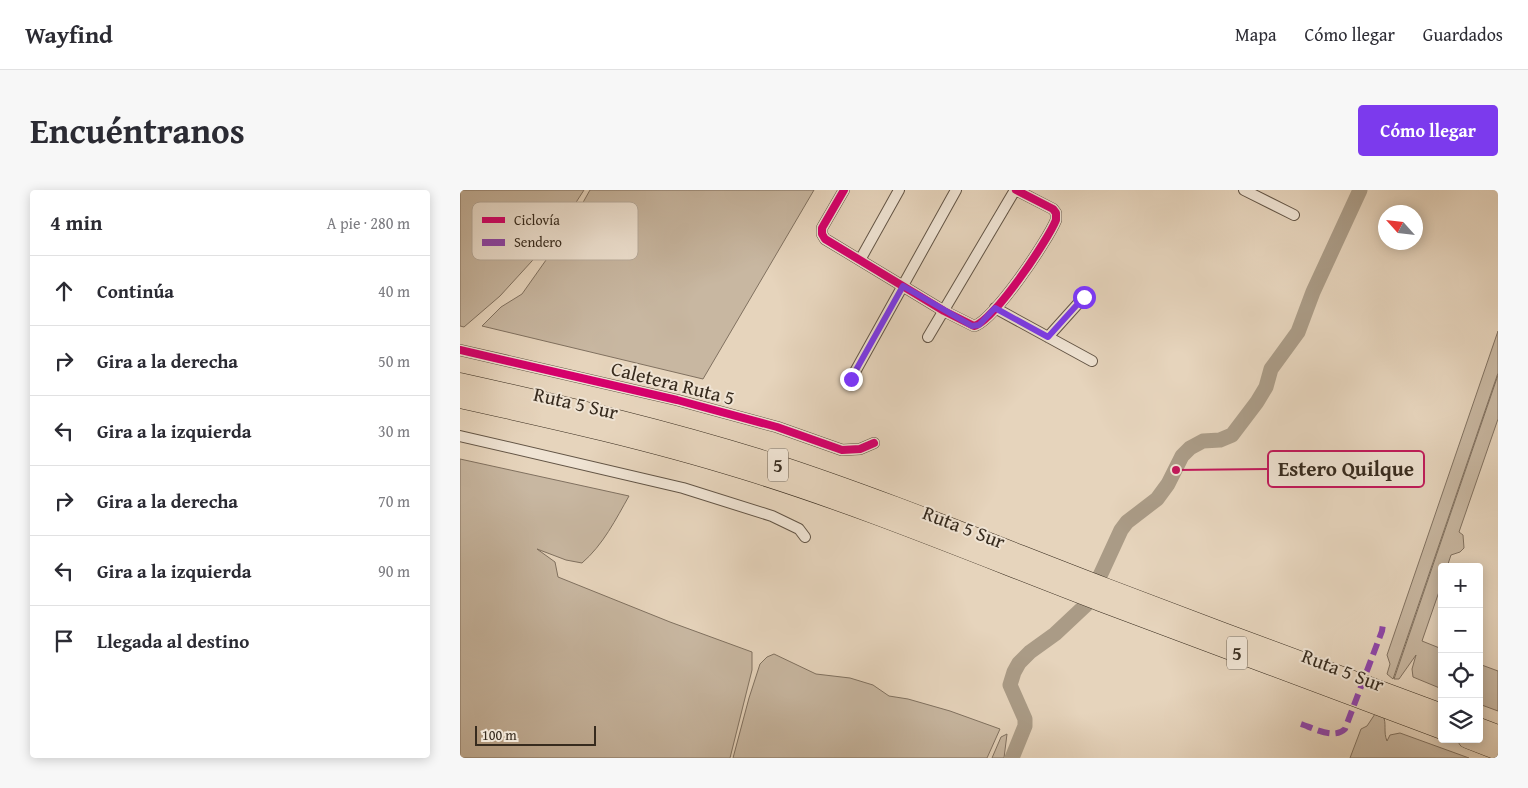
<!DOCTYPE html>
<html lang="es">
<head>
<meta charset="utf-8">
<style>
  body { margin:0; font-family:"Gentium Book Plus",serif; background:#f7f7f7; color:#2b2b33 }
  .controls { position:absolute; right:15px; bottom:15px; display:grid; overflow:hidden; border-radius:5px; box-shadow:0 2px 12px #0003 }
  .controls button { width:45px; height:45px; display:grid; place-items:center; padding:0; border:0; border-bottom:1px solid #e1e1e2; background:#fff; color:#2b2b33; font:25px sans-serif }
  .compass { position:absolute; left:918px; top:15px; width:45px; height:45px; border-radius:50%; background:#fff; box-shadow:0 2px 12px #0003; rotate:297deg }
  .scale { position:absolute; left:15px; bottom:12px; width:121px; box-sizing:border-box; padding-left:5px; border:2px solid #372b1e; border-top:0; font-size:14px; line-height:18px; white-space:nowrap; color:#372b1e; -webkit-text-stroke:4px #efe3d3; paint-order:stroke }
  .stop { position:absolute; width:15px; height:15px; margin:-11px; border:4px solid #7c3aed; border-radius:50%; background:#fff }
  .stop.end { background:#7c3aed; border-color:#fff; box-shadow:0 1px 5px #0008 }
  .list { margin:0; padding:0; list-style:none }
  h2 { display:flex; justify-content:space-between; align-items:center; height:65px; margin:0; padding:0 20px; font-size:21px }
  h2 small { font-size:16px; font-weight:400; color:#7c7c81 }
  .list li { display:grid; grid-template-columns:32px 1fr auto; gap:15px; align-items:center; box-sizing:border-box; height:70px; padding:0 20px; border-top:1px solid #e1e1e2 }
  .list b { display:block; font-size:19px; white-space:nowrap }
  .list em { font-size:16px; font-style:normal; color:#7c7c81 }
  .icon { flex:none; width:28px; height:28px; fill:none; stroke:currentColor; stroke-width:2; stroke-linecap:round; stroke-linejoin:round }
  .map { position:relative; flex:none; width:1038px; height:568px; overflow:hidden; border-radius:5px }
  header { display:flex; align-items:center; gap:30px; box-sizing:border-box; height:70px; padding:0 25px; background:#fff; border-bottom:1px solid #e1e1e2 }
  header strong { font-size:24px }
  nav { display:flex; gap:28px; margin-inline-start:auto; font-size:18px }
  .intro { display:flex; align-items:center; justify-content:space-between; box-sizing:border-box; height:120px; padding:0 30px }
  h1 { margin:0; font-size:35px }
  .button { padding:12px 22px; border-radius:5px; background:#7c3aed; color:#fff; font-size:18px; font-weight:700 }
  main { display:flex; gap:30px; padding:0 30px }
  aside { flex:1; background:#fff; border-radius:5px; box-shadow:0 2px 12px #0003 }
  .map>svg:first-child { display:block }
  .green { fill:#c8b7a1; stroke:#807160 }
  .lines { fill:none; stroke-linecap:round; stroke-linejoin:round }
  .river { stroke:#aa9b86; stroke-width:15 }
  .minor-casing { stroke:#635546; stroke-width:12 }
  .motorway-casing { stroke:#372b1e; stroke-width:19 }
  .minor { stroke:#efe3d3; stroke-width:10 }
  .motorway { stroke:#e6d4bc; stroke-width:18 }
  .quiet { stroke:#8e44ad; stroke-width:6; stroke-dasharray:12 6; stroke-linecap:butt }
  .cycleway-casing { stroke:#efe3d3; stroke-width:11 }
  .cycleway { stroke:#d6006c; stroke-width:8 }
  .route { stroke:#7c3aed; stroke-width:6 }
  .labels { text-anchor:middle; stroke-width:4; stroke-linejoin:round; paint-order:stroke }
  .shield { fill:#efe3d3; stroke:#6e6254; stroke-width:1 }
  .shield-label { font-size:19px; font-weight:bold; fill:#372b1e }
  .street-label { font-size:20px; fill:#372b1e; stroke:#efe3d3 }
  .key { fill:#efe3d3; stroke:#b8ac9d; stroke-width:1 }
  .key-label { font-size:14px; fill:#372b1e }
  .leader { fill:none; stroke:#c2185b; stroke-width:2 }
  .callout-dot { fill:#c2185b; stroke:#efe3d3; stroke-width:2 }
  .callout { fill:#efe3d3; stroke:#c2185b; stroke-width:2 }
  .callout-label { font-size:21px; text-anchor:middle; font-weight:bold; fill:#372b1e }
</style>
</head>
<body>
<header>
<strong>Wayfind</strong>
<nav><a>Mapa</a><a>Cómo llegar</a><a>Guardados</a></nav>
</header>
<div class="intro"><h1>Encuéntranos</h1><a class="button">Cómo llegar</a></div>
<main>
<aside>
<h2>4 min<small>A pie · 280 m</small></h2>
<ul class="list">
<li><svg class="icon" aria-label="ahead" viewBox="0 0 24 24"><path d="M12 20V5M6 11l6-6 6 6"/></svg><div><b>Continúa</b></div><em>40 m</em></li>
<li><svg class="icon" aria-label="right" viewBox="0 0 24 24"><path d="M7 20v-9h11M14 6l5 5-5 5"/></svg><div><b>Gira a la derecha</b></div><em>50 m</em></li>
<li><svg class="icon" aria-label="left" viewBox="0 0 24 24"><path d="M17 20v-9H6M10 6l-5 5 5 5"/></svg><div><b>Gira a la izquierda</b></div><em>30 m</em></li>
<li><svg class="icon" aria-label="right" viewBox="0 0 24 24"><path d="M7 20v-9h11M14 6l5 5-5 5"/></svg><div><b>Gira a la derecha</b></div><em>70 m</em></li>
<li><svg class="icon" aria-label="left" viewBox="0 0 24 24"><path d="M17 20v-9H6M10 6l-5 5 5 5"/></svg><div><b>Gira a la izquierda</b></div><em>90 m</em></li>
<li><svg class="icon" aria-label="arrive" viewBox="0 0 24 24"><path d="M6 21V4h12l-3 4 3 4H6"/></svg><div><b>Llegada al destino</b></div></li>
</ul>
</aside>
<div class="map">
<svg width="1038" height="568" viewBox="0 0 1038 568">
  <rect width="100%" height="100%" fill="#e6d4bc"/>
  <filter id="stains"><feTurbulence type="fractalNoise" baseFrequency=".004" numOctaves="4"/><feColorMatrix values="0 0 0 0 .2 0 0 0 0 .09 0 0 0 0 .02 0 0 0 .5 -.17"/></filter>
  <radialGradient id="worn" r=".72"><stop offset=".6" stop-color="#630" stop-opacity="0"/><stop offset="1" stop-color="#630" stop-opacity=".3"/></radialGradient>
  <!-- green -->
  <path class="green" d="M 0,0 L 124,0 L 93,48 L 40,106 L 4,137 L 0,136 Z
    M 130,0 L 354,0 L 243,189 L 22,136 L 41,117 L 62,104 L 108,39 Z
    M 1038,141 L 1038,183 L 933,489 L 927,484 L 930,474 L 927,465 Z
    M 1038,185 L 1038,229 L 999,342 L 1003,345 L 1004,358 L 1000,362 L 991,365 L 987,377 L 982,377 L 982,393 L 962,451 L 982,459 L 982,499 L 953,487 L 952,479 L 956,465 L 939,489 L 934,489 Z
    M 0,269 L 169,306 C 156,329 143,355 122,373 L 106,370 L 77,359 L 95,372 L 98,387 L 210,432 L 292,462 L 292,480 L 270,568 L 0,568 Z
    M 314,464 L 356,484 L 390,488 L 413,495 L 429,506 L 448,509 L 490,521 L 540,539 L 527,568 L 273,568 L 289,508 L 300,474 L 307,467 Z
    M 1019,474 L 1038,481 L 1038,521 L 1019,514 Z
    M 915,524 L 923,526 C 927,533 923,542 927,551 L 930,545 L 940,543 L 1009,568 L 890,568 L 901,539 L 907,536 Z
    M 547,544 L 544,568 L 532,568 L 541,547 Z"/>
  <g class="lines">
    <!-- river -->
    <path class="river" d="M 552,568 L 565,536 L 565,529 L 550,495 L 554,482 L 559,473 L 570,462 L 595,444 L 627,414 L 661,340 L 667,332 L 697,309 L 708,294 L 722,266 L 730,258 L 743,251 L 760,250 L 772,245 L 797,212 L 806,197 L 811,179 L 838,142 L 853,102 L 900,0"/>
    <defs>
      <path id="minor" d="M 384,0 L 362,38 L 362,44 L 365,49 L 484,121 L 514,136 C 533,132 588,50 596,30 L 596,23 L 593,19 L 556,0
        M 784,0 L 834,25
        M 400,70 L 439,0
        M 535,118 L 632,171
        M 468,147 L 555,0
        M 588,147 L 624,107
        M 0,160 L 217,210 L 317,237 L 382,260 L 400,259 L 414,253
        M 391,189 L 496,0
        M 0,246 L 223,298 L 312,326 L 339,339 L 345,347"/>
      <path id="motorway" d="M 0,192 C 104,215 207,239 308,271 C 422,308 533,354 645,397 C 757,440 869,481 982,523
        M 0,209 C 95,230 190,251 283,280 C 404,317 522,367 640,412 C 754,455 868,497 982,540
        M 1019,537 L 1038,544
        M 1007,549 L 1038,561"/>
    </defs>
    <!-- minor casing -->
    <use href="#minor" class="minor-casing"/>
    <!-- motorway casing -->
    <use href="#motorway" class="motorway-casing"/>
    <!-- minor -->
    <use href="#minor" class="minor"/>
    <!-- motorway -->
    <use href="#motorway" class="motorway"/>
    <!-- quiet -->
    <path class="quiet" d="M 841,534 C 853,538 874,550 885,539 L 922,441 L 923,434"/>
    <defs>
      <path id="cycleway" d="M 384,0 L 362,38 L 362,44 L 365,49 L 484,121 L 514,136 C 533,132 588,50 596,30 L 596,23 L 593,19 L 556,0
        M 0,160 L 217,210 L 317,237 L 382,260 L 400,259 L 414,253"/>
    </defs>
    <!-- cycleway casing -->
    <use href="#cycleway" class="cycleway-casing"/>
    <!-- cycleway -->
    <use href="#cycleway" class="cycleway"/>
  </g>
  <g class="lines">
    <!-- route -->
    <path class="route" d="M 391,189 L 443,96 L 512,136 L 519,135 L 535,118 L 588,147 L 624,107"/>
  </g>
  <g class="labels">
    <!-- shield labels -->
    <g class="shield">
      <rect x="308" y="258.5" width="20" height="33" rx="4"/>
      <rect x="767" y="446.5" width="20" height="33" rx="4"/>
    </g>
    <g class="shield-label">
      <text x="318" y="282">5</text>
      <text x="777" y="470">5</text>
    </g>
    <!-- street labels -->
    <g class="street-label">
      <text transform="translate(213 193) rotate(14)" y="7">Caletera Ruta 5</text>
      <text transform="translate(116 213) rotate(13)" y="7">Ruta 5 Sur</text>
      <text transform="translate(504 337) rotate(21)" y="7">Ruta 5 Sur</text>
      <text transform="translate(883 480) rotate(21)" y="7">Ruta 5 Sur</text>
    </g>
  </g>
  <!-- legend -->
  <rect x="12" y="12" width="166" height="58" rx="8" class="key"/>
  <rect x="22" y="27" width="23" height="6" fill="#d6006c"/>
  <rect x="22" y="49" width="23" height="7" fill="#8e44ad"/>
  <g class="key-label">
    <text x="54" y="35">Ciclovía</text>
    <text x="54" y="57">Sendero</text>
  </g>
  <!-- callouts -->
  <path class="leader" d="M716 280L808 279"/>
  <circle class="callout-dot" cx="716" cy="280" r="5"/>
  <rect class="callout" x="808" y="261" width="156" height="36" rx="5"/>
  <g class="callout-label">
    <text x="886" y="286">Estero Quilque</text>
  </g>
  <rect width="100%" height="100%" filter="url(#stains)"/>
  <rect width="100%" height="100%" fill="url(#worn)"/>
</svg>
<div class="controls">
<button>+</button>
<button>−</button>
<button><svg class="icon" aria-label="locate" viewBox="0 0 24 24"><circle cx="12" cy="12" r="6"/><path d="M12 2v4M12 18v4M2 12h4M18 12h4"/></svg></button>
<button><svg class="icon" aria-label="layers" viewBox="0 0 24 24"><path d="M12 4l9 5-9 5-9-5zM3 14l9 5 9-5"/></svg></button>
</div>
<svg class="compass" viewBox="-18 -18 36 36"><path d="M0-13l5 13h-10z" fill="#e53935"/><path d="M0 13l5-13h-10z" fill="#7c7c81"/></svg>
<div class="scale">100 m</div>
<div class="stop" style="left:624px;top:107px"></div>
<div class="stop end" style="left:391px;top:189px"></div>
</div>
</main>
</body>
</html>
